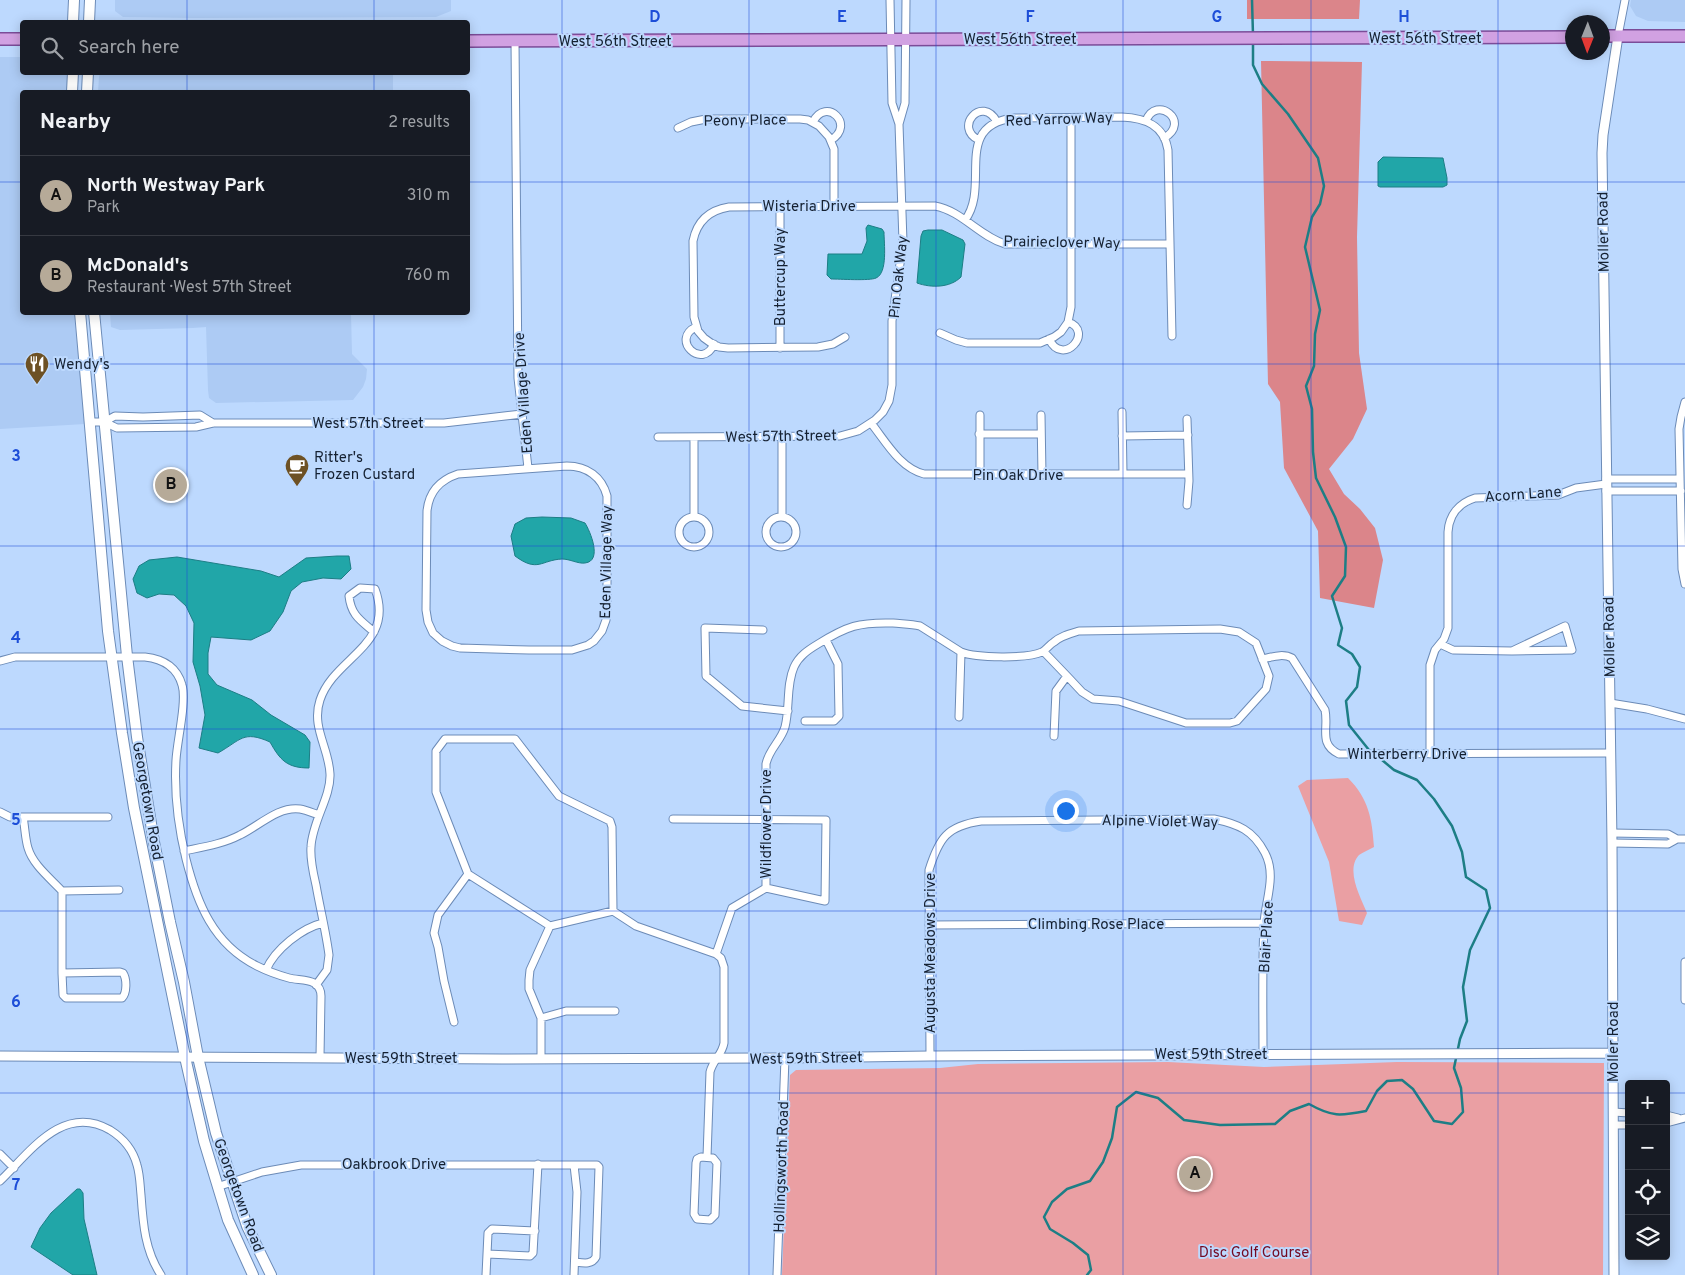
<!DOCTYPE html>
<html lang="en">
<head>
<meta charset="utf-8">
<style>
  body { margin:0; font-family:Overpass,sans-serif; background:#242831; color:#f1f3f6 }
  .controls { position:absolute; right:15px; bottom:15px; display:grid; overflow:hidden; border-radius:5px; box-shadow:0 2px 12px #0003 }
  .controls button { width:45px; height:45px; display:grid; place-items:center; padding:0; border:0; border-bottom:1px solid #363941; background:#171b24; color:#f1f3f6; font:25px sans-serif }
  .compass { position:absolute; left:1565px; top:15px; width:45px; height:45px; border-radius:50%; background:#171b24; box-shadow:0 2px 12px #0003; rotate:181deg }
  .you { position:absolute; left:1065px; top:810px; width:18px; height:18px; margin:-12px; border:4px solid #fff; border-radius:50%; background:#1a73e8; box-shadow:0 0 0 8px #1a73e833 }
  .badge { display:grid; place-items:center; width:32px; height:32px; border-radius:50%; background:#b6aa98; color:#111; font-size:16px; font-weight:700 }
  .pin { position:absolute; translate:-50% -50%; border:2px solid #fff; box-shadow:0 1px 5px #0006 }
  .list { margin:0; padding:0; list-style:none }
  h2 { display:flex; justify-content:space-between; align-items:center; height:65px; margin:0; padding:0 20px; font-size:21px }
  h2 small { font-size:16px; font-weight:400; color:#9ea1a6 }
  .list li { display:grid; grid-template-columns:32px 1fr auto; gap:15px; align-items:center; box-sizing:border-box; height:80px; padding:0 20px; border-top:1px solid #363941 }
  .list b { display:block; font-size:19px; white-space:nowrap }
  .list p { margin:0; font-size:16px; white-space:nowrap; color:#9ea1a6 }
  .list em { font-size:16px; font-style:normal; color:#9ea1a6 }
  .icon { flex:none; width:28px; height:28px; fill:none; stroke:currentColor; stroke-width:2; stroke-linecap:round; stroke-linejoin:round }
  .map { position:relative; flex:none; width:1685px; height:1275px; overflow:hidden }
  .search { position:absolute; background:#171b24; box-shadow:0 2px 12px #0003; left:20px; top:20px; width:450px; height:55px; display:flex; align-items:center; gap:12px; box-sizing:border-box; padding:0 18px; border-radius:5px; color:#9ea1a6; font-size:19px }
  .panel { position:absolute; background:#171b24; box-shadow:0 2px 12px #0003; left:20px; top:90px; width:450px; height:225px; border-radius:5px }
  .map>svg:first-child { display:block }
  .built { fill:#adcbf4 }
  .green { fill:#ea9fa3 }
  .forest { fill:#db858a }
  .water { fill:#21a6a8; stroke:#1d7e85 }
  .lines { fill:none; stroke-linecap:round; stroke-linejoin:round }
  .stream { stroke:#1d7e85; stroke-width:2.5 }
  .minor-casing { stroke:#6c8bb7; stroke-width:9 }
  .tertiary-casing { stroke:#6c8bb7; stroke-width:11 }
  .secondary-casing { stroke:#6c8bb7; stroke-width:12 }
  .primary-casing { stroke:#7b4c98; stroke-width:14 }
  .minor { stroke:#fff; stroke-width:7 }
  .tertiary { stroke:#fff; stroke-width:9 }
  .secondary { stroke:#fff; stroke-width:10 }
  .primary { stroke:#d1a1e2; stroke-width:11 }
  .grid { fill:none; stroke:#1d4ed8; stroke-width:1; stroke-opacity:0.55 }
  .labels { text-anchor:middle; stroke-width:4; stroke-linejoin:round; paint-order:stroke }
  .street-label { font-size:15px; fill:#152132; stroke:#bdd9fe }
  .poi-label { font-size:15px; fill:#152132; stroke:#bdd9fe; text-anchor:start }
  .park-label { font-size:15px; fill:#740b23; stroke:#bdd9fe }
  .grid-label { font-size:16px; text-anchor:middle; font-weight:bold; fill:#1d4ed8; stroke:#bdd9fe; stroke-width:4; stroke-linejoin:round; paint-order:stroke }
</style>
</head>
<body>
<div class="map">
<svg width="1685" height="1275" viewBox="0 0 1685 1275">
  <rect width="100%" height="100%" fill="#bdd9fe"/>
  <!-- built -->
  <path class="built" d="M 115,0 L 451,0 L 451,11 L 436,17 L 194,18 L 123,17 L 115,11 Z
    M 1631,0 L 1685,0 L 1685,22 L 1648,21 L 1636,16 L 1630,6 Z
    M 0,57 L 22,57 L 22,72 L 68,73 L 68,92 L 22,92 L 22,312 L 74,313 L 85,424 L 0,429 Z
    M 168,73 L 168,75 L 393,73 L 393,92 L 98,92 L 99,77 L 100,73 Z
    M 110,313 L 351,313 L 352,354 L 367,369 L 366,379 L 363,387 L 353,400 L 216,403 L 209,398 L 208,390 L 206,327 L 193,328 L 120,330 L 111,327 Z"/>
  <!-- green -->
  <path class="green" d="M 1348,778 C 1369,799 1372,819 1374,847 C 1369,850 1363,852 1359,855 C 1345,870 1361,898 1367,913 L 1362,925 L 1339,921 L 1329,862 L 1298,786 L 1307,780 Z
    M 1168,1062 L 1264,1067 L 1397,1062 L 1604,1063 L 1603,1275 L 782,1275 L 790,1075 L 796,1070 L 940,1068 L 978,1064 Z"/>
  <!-- forest -->
  <path class="forest" d="M 1247,0 L 1360,0 L 1359,19 L 1247,19 Z
    M 1261,61 L 1362,62 L 1357,237 L 1359,353 L 1367,409 L 1353,439 L 1329,469 L 1344,494 L 1360,509 L 1375,528 L 1383,560 L 1374,608 L 1320,598 L 1318,531 L 1284,468 L 1280,402 L 1268,384 Z"/>
  <!-- water -->
  <path class="water" d="M 1383,157 L 1443,158 L 1447,178 L 1447,185 L 1443,187 L 1380,187 L 1378,186 L 1378,162 Z
    M 868,225 L 882,229 L 884,232 C 884,243 888,273 876,278 C 870,281 839,279 831,279 L 827,275 L 828,254 L 862,254 L 867,241 L 866,228 Z
    M 928,230 L 942,230 L 963,240 L 965,244 L 961,277 C 950,288 931,288 917,283 L 921,236 L 923,231 Z
    M 542,517 L 571,518 L 585,523 C 590,531 603,561 585,563 C 578,564 570,559 562,559 C 541,560 538,573 515,556 L 511,536 L 515,524 L 526,518 Z
    M 337,556 L 349,556 L 351,569 L 341,579 L 323,578 L 302,582 L 291,591 L 283,612 L 270,631 L 251,640 L 211,637 L 208,653 L 208,674 L 217,685 L 252,700 L 271,715 L 305,735 L 310,742 L 309,768 C 287,768 280,760 270,742 C 243,730 241,740 218,753 L 199,748 L 205,715 L 200,686 L 193,662 L 194,623 L 186,606 L 174,595 L 159,594 L 147,598 L 137,593 L 133,579 L 139,566 L 149,560 L 177,557 L 261,571 L 279,577 L 306,558 Z
    M 77,1189 L 80,1189 L 83,1193 L 84,1219 L 97,1275 L 73,1275 L 31,1247 L 40,1228 L 51,1213 Z"/>
  <g class="lines">
    <!-- stream -->
    <path class="stream" d="M 1252,0 L 1253,35
      M 1253,43 L 1253,65 L 1262,84 L 1288,114 L 1318,158 L 1324,186 L 1320,204 L 1312,217 L 1305,247 L 1320,310 L 1315,334 L 1314,366 L 1306,386 L 1312,409 L 1313,452 L 1316,478 L 1335,517 L 1346,547 L 1345,576 L 1332,596 L 1342,628 L 1338,645 L 1352,654 L 1360,667 L 1357,687 L 1346,701 L 1349,725 L 1369,750
      M 1087,1275 L 1091,1270 L 1088,1255 L 1073,1243 L 1050,1229 L 1044,1217 L 1052,1202 L 1067,1189 L 1090,1181 L 1103,1162 L 1112,1138 L 1117,1107 L 1136,1092 L 1158,1098 L 1184,1120 L 1220,1125 L 1275,1124 L 1290,1111 L 1309,1104 C 1332,1117 1340,1116 1366,1111 L 1377,1091 L 1387,1081 L 1402,1080 L 1413,1089 L 1434,1121 L 1452,1124 L 1463,1112 L 1461,1088 L 1454,1068 L 1460,1039 L 1467,1021 L 1463,987 L 1470,950 L 1490,908 L 1486,890 L 1466,877 L 1462,852 L 1452,826 L 1434,799 L 1417,780 L 1394,770 L 1382,760"/>
    <defs>
      <path id="minor" d="M 1618,36 L 1625,0
        M 515,41 L 518,378 L 528,468
        M 1146,121 C 1156,94 1192,122 1164,138
        M 813,122 C 826,96 856,125 831,140
        M 899,124 L 905,103 L 906,0
        M 678,128 L 691,122 L 706,119 L 800,119 L 808,120 L 819,126 L 829,137 L 834,149 L 834,206
        M 979,140 C 953,128 982,94 997,122
        M 965,220 C 991,186 952,126 1013,118 L 1122,117 C 1145,118 1164,125 1168,150 L 1172,336
        M 696,327 C 670,339 702,371 714,344
        M 940,333 L 956,340 L 967,343 L 1040,343 L 1054,337 L 1061,332 L 1068,322 L 1071,307 L 1071,118
        M 845,337 L 833,344 L 818,347 L 728,348 L 719,347 L 711,343 L 704,338 L 698,331 L 694,317 L 693,241 C 697,221 710,210 729,207 L 935,206 C 962,211 979,236 1005,244 L 1170,244
        M 1049,339 C 1063,368 1095,331 1068,322
        M 780,348 L 780,206
        M 1685,402 L 1681,417 L 1679,429 L 1682,569 L 1685,584
        M 1122,412 L 1123,474
        M 1041,415 L 1042,475
        M 90,422 L 104,422 L 117,428 L 196,427 L 213,423 L 444,423 L 522,414
        M 104,422 L 115,416 L 143,417 L 200,415 L 213,423
        M 871,423 C 886,442 900,468 924,474 L 1188,474
        M 979,434 L 1041,434
        M 1122,436 L 1188,435
        M 658,437 L 840,436 L 858,431 L 875,420 L 883,412 L 889,401 L 892,385 L 892,321 L 903,242 L 899,124 L 892,103 L 890,0
        M 694,437 L 694,517
        M 782,437 L 782,517
        M 567,466 C 587,466 602,477 607,496 L 607,612 L 606,620 L 602,631 L 594,641 L 588,645 L 572,650 L 529,650 L 460,648 L 452,646 L 442,641 L 433,633 L 428,622 L 426,610 L 427,511 C 429,491 440,480 458,474 Z
        M 980,475 L 980,415
        M 1606,479 L 1680,479
        M 1606,491 L 1681,491
        M 1187,505 L 1189,481 L 1187,419
        M679 532a15 15 0 1 1 30 0a15 15 0 1 1-30 0Z
        M766 532a15 15 0 1 1 30 0a15 15 0 1 1-30 0Z
        M 763,630 L 705,628 L 706,676 L 742,706 L 788,711
        M 1440,644 L 1453,650 L 1512,651 L 1565,626 L 1572,650 L 1512,651
        M 1044,652 L 1067,676 L 1056,691 L 1054,736
        M 1262,659 C 1272,657 1283,653 1292,658 L 1325,710 C 1329,728 1318,744 1339,754 L 1611,753
        M 0,661 L 15,657 L 145,657 C 163,659 177,667 182,685 C 187,701 177,741 176,760 C 174,794 178,826 186,859 C 197,903 213,944 257,966 C 267,971 278,975 289,978 C 296,980 308,979 314,983 C 319,986 321,991 321,996 L 320,1057
        M 1610,703 L 1647,709 L 1685,719
        M 959,717 L 961,652 C 976,658 1027,659 1042,652 C 1046,650 1049,645 1054,642 C 1061,636 1069,634 1079,631 L 1220,629 L 1239,632 L 1256,643 L 1269,676 L 1266,689 L 1237,721 L 1230,723 L 1186,723 L 1119,701 L 1093,699 L 1082,692 L 1067,676
        M 805,721 L 834,721 L 839,716 L 838,664 L 826,640
        M 1430,754 L 1430,665 L 1435,650 L 1444,639 L 1448,628 L 1448,532 C 1449,515 1459,503 1475,498 L 1558,495 L 1576,488 L 1606,484
        M 0,812 L 10,817 L 108,817
        M 23,817 C 25,827 25,838 28,848 C 33,865 50,878 62,891 L 119,890
        M 673,819 L 826,820 L 825,901 L 766,888
        M 1612,833 L 1668,834 L 1677,839 L 1685,839
        M 1612,843 L 1668,844 L 1677,839
        M 184,851 C 203,847 223,844 240,835 C 259,826 278,806 300,809 C 306,810 313,813 319,815
        M 766,888 L 766,764 C 769,749 781,741 785,727 C 790,708 786,685 794,667 C 799,656 808,650 818,644 C 847,626 859,622 893,623 C 902,624 911,624 920,626 L 961,652
        M 62,891 L 62,973
        M 929,925 L 1264,923
        M 550,926 L 468,874 L 436,792 L 436,751 L 445,739 L 515,739 L 559,796 L 610,821 L 612,827 L 613,911
        M 550,926 L 613,911 L 636,926 L 716,954 L 721,958 L 724,967 L 724,1043 C 722,1055 713,1060 710,1072 L 707,1157
        M 716,954 L 732,908 L 766,888
        M 266,970 C 275,949 302,928 323,923
        M 120,972 L 123,973 C 127,979 127,993 122,998 L 66,998 L 63,995 L 62,973 Z
        M 316,985 L 327,970 L 329,955 C 326,932 320,908 316,885 C 313,872 310,860 311,847 C 312,822 331,797 330,774 C 329,748 311,727 320,700 C 334,657 396,645 375,589 L 360,588 L 349,596 C 351,615 360,620 374,632
        M 1685,1000 L 1685,962
        M 541,1018 L 566,1011 L 615,1011
        M 454,1022 L 444,981 L 438,947 L 434,933 L 438,915 L 468,874
        M 930,1056 L 929,870 C 939,838 947,826 981,821 L 1214,819 C 1238,824 1253,830 1265,853 C 1277,876 1265,901 1264,924 C 1262,967 1263,1011 1263,1054
        M 541,1059 L 541,1018 L 529,989 L 529,980 L 530,970 L 550,926
        M 1613,1112 L 1629,1113
        M 1666,1115 L 1678,1118
        M 1666,1123 L 1685,1118
        M 1614,1125 L 1629,1125
        M 0,1154 L 14,1168
        M 701,1157 L 713,1158 L 717,1163 L 715,1215 L 710,1220 L 697,1219 L 694,1214 L 696,1163 L 697,1159 Z
        M 574,1165 L 577,1192 L 574,1275
        M 0,1181 C 30,1152 63,1103 110,1130 C 123,1138 133,1150 137,1165 C 140,1175 140,1185 141,1195 C 143,1224 145,1251 161,1275
        M 217,1187 L 262,1172 L 301,1165 L 597,1165 L 599,1167 L 596,1257 C 592,1265 583,1263 575,1262
        M 487,1254 L 530,1256 L 533,1253 L 538,1164
        M 486,1275 L 488,1233 L 492,1229 L 535,1231
        M 777,1275 L 785,1058"/>
      <path id="tertiary" d="M 0,1056 L 502,1059 L 785,1058 L 930,1056 L 1613,1053
        M 1614,1275 L 1612,843 L 1602,153 L 1603,135 L 1618,36"/>
      <path id="secondary" d="M 73,22 L 74,0
        M 89,22 L 90,0
        M 72,92 L 73,72
        M 87,92 L 88,72
        M 80,312 L 108,631 L 122,733 L 134,808 L 185,1057 L 204,1141 L 228,1220 L 253,1275
        M 94,312 L 127,656 L 137,737 L 154,842 L 170,922 L 184,982 L 198,1057 L 216,1133 L 247,1226 L 271,1275"/>
      <path id="primary" d="M 1602,36 L 1685,36
        M 0,39 L 22,39
        M 468,41 L 1572,37"/>
    </defs>
    <!-- minor casing -->
    <use href="#minor" class="minor-casing"/>
    <!-- tertiary casing -->
    <use href="#tertiary" class="tertiary-casing"/>
    <!-- secondary casing -->
    <use href="#secondary" class="secondary-casing"/>
    <!-- primary casing -->
    <use href="#primary" class="primary-casing"/>
    <!-- minor -->
    <use href="#minor" class="minor"/>
    <!-- tertiary -->
    <use href="#tertiary" class="tertiary"/>
    <!-- secondary -->
    <use href="#secondary" class="secondary"/>
    <!-- primary -->
    <use href="#primary" class="primary"/>
  </g>
  <!-- grid -->
  <path class="grid" d="M 187,0 L 187,22M 374,0 L 374,22M 562,0 L 562,1275M 749,0 L 749,1275M 936,0 L 936,1275M 1123,0 L 1123,1275M 1311,0 L 1311,1275M 1498,0 L 1498,1275M 187,72 L 187,92M 374,72 L 374,92M 0,182 L 22,182M 468,182 L 1685,182M 187,312 L 187,1275M 374,312 L 374,1275M 0,364 L 1685,364M 0,546 L 1685,546M 0,729 L 1685,729M 0,911 L 1685,911M 0,1093 L 1629,1093M 1666,1093 L 1685,1093"/>
  <!-- icons -->
  <defs>
    <symbol id="restaurant-pin" viewBox="-11 -11 22 30"><path d="M0 17L-7.5 6A9.5 9.5 0 1 1 7.5 6Z" fill="#6d5124" stroke="#bdd9fe"/><path d="M-5-6h1v4h1v-4h1v4h1v-4h1v5L-1.5 .5V6h-2V.5L-5-1ZM5-6V6H3V1.5H1.5Q1.5-4 5-6Z" fill="#fff"/></symbol>
    <symbol id="cafe-pin" viewBox="-11 -11 22 30"><path d="M0 17L-7.5 6A9.5 9.5 0 1 1 7.5 6Z" fill="#6d5124" stroke="#bdd9fe"/><path d="M-5.5-4.5H6V0H3Q3 3.5 0 3.5H-2.5Q-5.5 3.5-5.5 0ZM3-3.2v2h1.7v-2ZM-6 4.5H4V6H-6Z" fill="#fff"/></symbol>
  </defs>
  <g fill-rule="evenodd">
    <use href="#restaurant-pin" x="23" y="350" width="28" height="38"/>
    <use href="#cafe-pin" x="283" y="452" width="28" height="38"/>
  </g>
  <g class="labels">
    <!-- street labels -->
    <g class="street-label">
      <text x="1425" y="43">West 56th Street</text>
      <text x="1020" y="44">West 56th Street</text>
      <text x="615" y="46">West 56th Street</text>
      <text transform="translate(1059 119) rotate(-2)" y="5">Red Yarrow Way</text>
      <text transform="translate(745 120) rotate(-1)" y="5">Peony Place</text>
      <text x="809" y="211">Wisteria Drive</text>
      <text transform="translate(1603 232) rotate(-91)" y="5">Moller Road</text>
      <text transform="translate(1062 242) rotate(1)" y="5">Prairieclover Way</text>
      <text transform="translate(780 277) rotate(-90)" y="5">Buttercup Way</text>
      <text transform="translate(898 277) rotate(-84)" y="5">Pin Oak Way</text>
      <text transform="translate(523 393) rotate(-94)" y="5">Eden Village Drive</text>
      <text x="368" y="428">West 57th Street</text>
      <text transform="translate(781 436) rotate(-1)" y="5">West 57th Street</text>
      <text x="1018" y="480">Pin Oak Drive</text>
      <text transform="translate(1523 494) rotate(-4)" y="5">Acorn Lane</text>
      <text transform="translate(606 562) rotate(-89)" y="5">Eden Village Way</text>
      <text transform="translate(1609 637) rotate(-91)" y="5">Moller Road</text>
      <text x="1407" y="759">Winterberry Drive</text>
      <text transform="translate(148 801) rotate(80)" y="5">Georgetown Road</text>
      <text transform="translate(1160 821) rotate(1)" y="5">Alpine Violet Way</text>
      <text transform="translate(766 824) rotate(-90)" y="5">Wildflower Drive</text>
      <text x="1096" y="929">Climbing Rose Place</text>
      <text transform="translate(1266 937) rotate(-87)" y="5">Blair Place</text>
      <text transform="translate(930 953) rotate(-90)" y="5">Augusta Meadows Drive</text>
      <text transform="translate(1613 1042) rotate(-90)" y="5">Moller Road</text>
      <text x="1211" y="1059">West 59th Street</text>
      <text x="401" y="1063">West 59th Street</text>
      <text transform="translate(806 1058) rotate(-1)" y="5">West 59th Street</text>
      <text x="394" y="1169">Oakbrook Drive</text>
      <text transform="translate(781 1167) rotate(-88)" y="5">Hollingsworth Road</text>
      <text transform="translate(239 1195) rotate(70)" y="5">Georgetown Road</text>
    </g>
    <!-- poi labels -->
    <g class="poi-label">
      <text x="54" y="369">Wendy's</text>
      <text x="314" y="462">Ritter's<tspan x="314" dy="17">Frozen Custard</tspan></text>
    </g>
    <!-- park labels -->
    <g class="park-label">
      <text x="1254" y="1257">Disc Golf Course</text>
    </g>
  </g>
  <g class="grid-label">
    <text x="655" y="22">D</text>
    <text x="842" y="22">E</text>
    <text x="1030" y="22">F</text>
    <text x="1217" y="22">G</text>
    <text x="1404" y="22">H</text>
    <text x="16" y="461">3</text>
    <text x="16" y="643">4</text>
    <text x="16" y="825">5</text>
    <text x="16" y="1007">6</text>
    <text x="16" y="1190">7</text>
  </g>
</svg>
<div class="controls">
<button>+</button>
<button>−</button>
<button><svg class="icon" aria-label="locate" viewBox="0 0 24 24"><circle cx="12" cy="12" r="6"/><path d="M12 2v4M12 18v4M2 12h4M18 12h4"/></svg></button>
<button><svg class="icon" aria-label="layers" viewBox="0 0 24 24"><path d="M12 4l9 5-9 5-9-5zM3 14l9 5 9-5"/></svg></button>
</div>
<svg class="compass" viewBox="-18 -18 36 36"><path d="M0-13l5 13h-10z" fill="#e53935"/><path d="M0 13l5-13h-10z" fill="#9ea1a6"/></svg>
<div class="you"></div>
<div class="pin badge" style="left:1195px;top:1174px">A</div>
<div class="pin badge" style="left:171px;top:485px">B</div>
<div class="search"><svg class="icon" aria-label="search" viewBox="0 0 24 24"><circle cx="10" cy="10" r="6"/><path d="M15 15l6 6"/></svg>Search here</div>
<section class="panel">
<h2>Nearby<small>2 results</small></h2>
<ul class="list">
<li><span class="badge">A</span><div><b>North Westway Park</b><p>Park</p></div><em>310 m</em></li>
<li><span class="badge">B</span><div><b>McDonald's</b><p>Restaurant · West 57th Street</p></div><em>760 m</em></li>
</ul>
</section>
</div>
</body>
</html>
